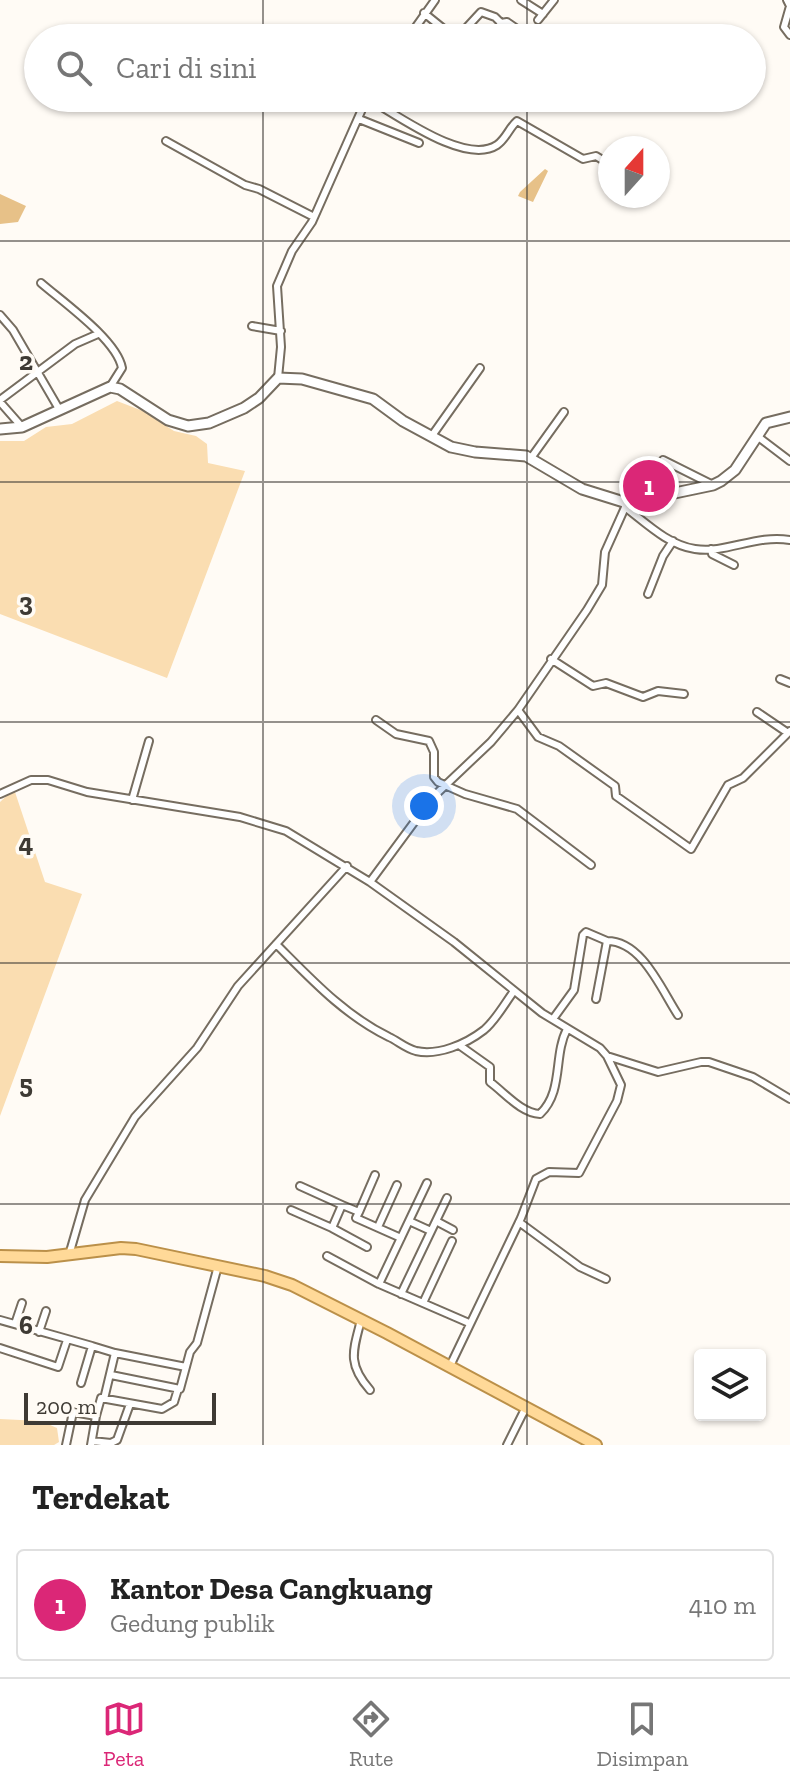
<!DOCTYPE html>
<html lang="id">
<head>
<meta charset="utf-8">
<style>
  body { margin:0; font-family:"Zilla Slab",serif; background:#f6f6f6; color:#222 }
  .controls { position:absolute; right:24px; bottom:24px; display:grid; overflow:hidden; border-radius:8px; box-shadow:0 2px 6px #0004 }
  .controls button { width:72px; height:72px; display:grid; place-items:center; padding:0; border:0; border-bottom:2px solid #e0e0e0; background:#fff; color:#222; font:40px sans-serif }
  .compass { position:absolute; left:598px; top:136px; width:72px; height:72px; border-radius:50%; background:#fff; box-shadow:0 2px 6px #0004; rotate:21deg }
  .scale { position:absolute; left:24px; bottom:20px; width:192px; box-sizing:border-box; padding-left:8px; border:4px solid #3e3a34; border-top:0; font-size:22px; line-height:28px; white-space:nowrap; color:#3e3a34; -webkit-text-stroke:6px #fffbf5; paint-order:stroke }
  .you { position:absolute; left:424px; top:806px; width:28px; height:28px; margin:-20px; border:6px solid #fff; border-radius:50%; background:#1a73e8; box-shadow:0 0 0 12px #1a73e833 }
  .badge { display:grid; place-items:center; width:52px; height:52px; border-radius:50%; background:#db2777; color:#fff; font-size:26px; font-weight:700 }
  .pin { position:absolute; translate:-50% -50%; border:4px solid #fff; box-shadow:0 2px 8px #0006 }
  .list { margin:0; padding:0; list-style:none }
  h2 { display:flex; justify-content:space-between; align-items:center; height:104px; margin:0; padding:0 32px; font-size:34px }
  h2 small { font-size:26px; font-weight:400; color:#767676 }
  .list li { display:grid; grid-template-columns:52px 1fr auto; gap:24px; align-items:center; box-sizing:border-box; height:112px; margin:0 16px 16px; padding:0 16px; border:2px solid #e0e0e0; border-radius:8px }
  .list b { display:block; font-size:30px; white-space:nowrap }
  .list p { margin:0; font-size:26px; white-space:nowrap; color:#767676 }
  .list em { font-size:26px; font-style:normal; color:#767676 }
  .icon { flex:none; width:44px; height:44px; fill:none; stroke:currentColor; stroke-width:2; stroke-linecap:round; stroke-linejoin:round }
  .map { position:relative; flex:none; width:790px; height:1445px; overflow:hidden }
  .search { position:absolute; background:#fff; box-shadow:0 2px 6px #0004; left:24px; right:24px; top:24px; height:88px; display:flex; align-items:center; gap:20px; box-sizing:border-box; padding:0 28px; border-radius:44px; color:#767676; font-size:30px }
  .sheet { height:232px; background:#fff }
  nav { display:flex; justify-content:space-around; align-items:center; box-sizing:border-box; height:112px; border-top:2px solid #e0e0e0; background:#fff; font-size:22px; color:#767676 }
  nav a { display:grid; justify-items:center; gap:4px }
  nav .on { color:#db2777 }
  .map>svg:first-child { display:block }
  .green { fill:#faddb1 }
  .water { fill:#e7c188 }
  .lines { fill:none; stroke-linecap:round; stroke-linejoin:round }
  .street-casing { stroke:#766d60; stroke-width:10 }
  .secondary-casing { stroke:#766d60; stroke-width:13 }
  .primary-casing { stroke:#bb9049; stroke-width:14 }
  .street { stroke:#fff; stroke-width:6 }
  .secondary { stroke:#fff; stroke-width:9 }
  .primary { stroke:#ffd998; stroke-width:10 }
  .grid { fill:none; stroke:#3e3a34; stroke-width:2; stroke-opacity:0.55 }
  .grid-label { font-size:26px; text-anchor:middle; font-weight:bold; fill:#3e3a34; stroke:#fffbf5; stroke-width:7; stroke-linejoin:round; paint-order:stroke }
</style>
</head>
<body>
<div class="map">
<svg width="790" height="1445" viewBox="0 0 790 1445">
  <rect width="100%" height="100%" fill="#fffbf5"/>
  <!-- green -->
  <path class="green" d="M 117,401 L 143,411 L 174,431 L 196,436 L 207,444 L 208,463 L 245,471 L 167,678 L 0,614 L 0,441 L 24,441 L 46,427 L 72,424 Z
    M 14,789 L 45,882 L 82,894 L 0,1116 L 0,802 Z
    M 0,1419 L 41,1421 L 57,1428 L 59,1442 L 54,1445 L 0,1445 Z"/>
  <!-- water -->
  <path class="water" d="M 545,169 L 548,171 L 533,202 L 518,196 L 520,192 Z
    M 0,194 L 26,206 L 18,222 L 0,224 Z"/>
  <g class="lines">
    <defs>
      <path id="street" d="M 521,0 L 543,14
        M 787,0 L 790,6 L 784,27 L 790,35
        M 424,13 L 455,38
        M 538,20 L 554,0
        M 501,23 L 507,22 L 520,31
        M 413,30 L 424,38
        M 408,38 L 435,0
        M 457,38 L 481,12 L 495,17 L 501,23 L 493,38
        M 367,98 C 396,114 465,166 497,145 C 506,139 509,128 517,121 L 583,159 L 596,156 L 609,164
        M 493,99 L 493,98
        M 359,119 L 419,143
        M 166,141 L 245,185 L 259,189 L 314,217
        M 41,283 C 63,302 117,340 122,368 L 110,387
        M 0,315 L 13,330 L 59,409
        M 252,326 L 281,331
        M 278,378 L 281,347 L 277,286 L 292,251 L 312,222 L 367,98
        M 0,400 L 75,344 L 98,334
        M 0,402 L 22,427
        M 757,436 L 790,461
        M 431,437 L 480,368
        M 531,458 L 564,412
        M 663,460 L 713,485
        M 625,507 C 646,523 668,545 695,549 C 726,554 756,534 790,540
        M 711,549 L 712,554 L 734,565
        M 648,594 L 663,556 L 673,541
        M 551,659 L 593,686 L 606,683 L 643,697 L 658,691 L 684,694
        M 780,679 L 790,683
        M 518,710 L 538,737 L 559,746 L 615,786 L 616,796 L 691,849 L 728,785 L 743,778 L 790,731
        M 757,712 L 788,733
        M 376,720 L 396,734 L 429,741 L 434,752 L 434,777 L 438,782 L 465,794 L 517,809 L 591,865
        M 0,794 L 31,780 L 48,780 L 87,792 L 240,817 L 286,831 L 370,882 L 454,942 L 542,1013 L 600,1048 L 607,1056 L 621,1085 L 617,1101 L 579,1173 L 549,1172 L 536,1179 L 521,1218 L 450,1366
        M 132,800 L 149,741
        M 370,882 L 432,798 L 491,742 L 518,710 L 587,610 L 602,585 L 605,552 L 627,503
        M 607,941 C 642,941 661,989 678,1015
        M 276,944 C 311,979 344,1015 389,1037 C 398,1041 405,1048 416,1051 C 438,1056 466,1044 484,1030 C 496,1020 505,1003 514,991
        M 553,1019 L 574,990 L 583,935 L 586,932 L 607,941 L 596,999
        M 459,1045 L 490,1067 L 490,1082 C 505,1093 521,1113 540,1114 C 564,1091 553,1056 567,1029
        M 607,1056 L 658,1072 L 701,1062 L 709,1062 L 753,1077 L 790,1099
        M 342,1205 L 359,1212 L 356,1218 L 401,1238
        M 291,1210 L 332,1228 L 342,1205 L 300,1186
        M 359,1212 L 375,1175
        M 409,1221 L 431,1231
        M 436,1221 L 453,1230
        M 519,1222 L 580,1267 L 606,1279
        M 378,1227 L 397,1185
        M 332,1228 L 367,1247
        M 69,1255 L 85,1200 L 135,1117 L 197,1048 L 238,986 L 347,866
        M 327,1256 L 379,1284 L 469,1323
        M 379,1284 L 427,1183
        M 401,1294 L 447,1198
        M 423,1303 L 452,1241
        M 0,1320 L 92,1346
        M 361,1320 C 353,1351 347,1364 370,1390
        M 15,1324 L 22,1303
        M 39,1332 L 46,1311
        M 0,1348 L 58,1367 L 67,1340
        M 111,1375 L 180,1389 L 190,1352 L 197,1343 L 218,1266
        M 81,1383 L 92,1346 L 115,1353
        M 104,1399 L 115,1353 L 186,1367
        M 96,1416 L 101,1398 L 162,1409 L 174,1402 L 178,1389
        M 92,1441 L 111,1443 L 117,1440 L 130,1404
        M 66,1445 L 73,1412 L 96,1416 L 91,1445
        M 507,1445 L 526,1407"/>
      <path id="secondary" d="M 0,429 L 22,427 L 110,387 L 120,389 L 168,420 L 188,426 L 209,423 L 244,408 L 259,398 L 278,378 L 302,379 L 373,399 L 403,421 L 451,447 L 475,452 L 526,456 L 582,489 L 627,503 L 713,485 L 721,481 L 735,470 L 766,423 L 790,417"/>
      <path id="primary" d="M 0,1256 L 47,1257 L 121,1248 L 136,1249 L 265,1276 L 292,1285 L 387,1333 L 596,1445"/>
    </defs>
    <!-- street casing -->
    <use href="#street" class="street-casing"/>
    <!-- secondary casing -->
    <use href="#secondary" class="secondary-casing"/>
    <!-- primary casing -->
    <use href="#primary" class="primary-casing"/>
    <!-- street -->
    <use href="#street" class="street"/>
    <!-- secondary -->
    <use href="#secondary" class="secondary"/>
    <!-- primary -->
    <use href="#primary" class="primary"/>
  </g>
  <!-- grid -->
  <path class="grid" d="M 263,0 L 263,38M 527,0 L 527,38M 263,98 L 263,1445M 527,98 L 527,1445M 0,241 L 790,241M 0,482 L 790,482M 0,722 L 790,722M 0,963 L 790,963M 0,1204 L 790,1204"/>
  <g class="grid-label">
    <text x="26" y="370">2</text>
    <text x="26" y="611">3</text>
    <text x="26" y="852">4</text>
    <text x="26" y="1093">5</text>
    <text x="26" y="1334">6</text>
  </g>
</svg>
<div class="controls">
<button><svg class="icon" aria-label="layers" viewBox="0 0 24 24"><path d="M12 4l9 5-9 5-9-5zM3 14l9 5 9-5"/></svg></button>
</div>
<svg class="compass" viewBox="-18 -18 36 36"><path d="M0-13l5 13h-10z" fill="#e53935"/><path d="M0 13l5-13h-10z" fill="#767676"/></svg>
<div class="scale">200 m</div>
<div class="you"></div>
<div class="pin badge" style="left:649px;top:486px">1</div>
<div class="search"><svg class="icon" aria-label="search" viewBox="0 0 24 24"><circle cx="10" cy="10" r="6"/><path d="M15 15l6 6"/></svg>Cari di sini</div>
</div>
<section class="sheet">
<h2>Terdekat<small></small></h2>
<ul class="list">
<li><span class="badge">1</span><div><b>Kantor Desa Cangkuang</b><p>Gedung publik</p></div><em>410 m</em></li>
</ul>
</section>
<nav>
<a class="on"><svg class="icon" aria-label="map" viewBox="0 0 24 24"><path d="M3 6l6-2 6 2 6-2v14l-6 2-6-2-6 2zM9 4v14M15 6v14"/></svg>Peta</a>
<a><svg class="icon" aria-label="directions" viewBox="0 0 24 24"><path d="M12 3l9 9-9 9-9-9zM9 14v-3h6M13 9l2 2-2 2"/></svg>Rute</a>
<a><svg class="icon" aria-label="saved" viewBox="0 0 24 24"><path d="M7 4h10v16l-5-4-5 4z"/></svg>Disimpan</a>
</nav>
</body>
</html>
